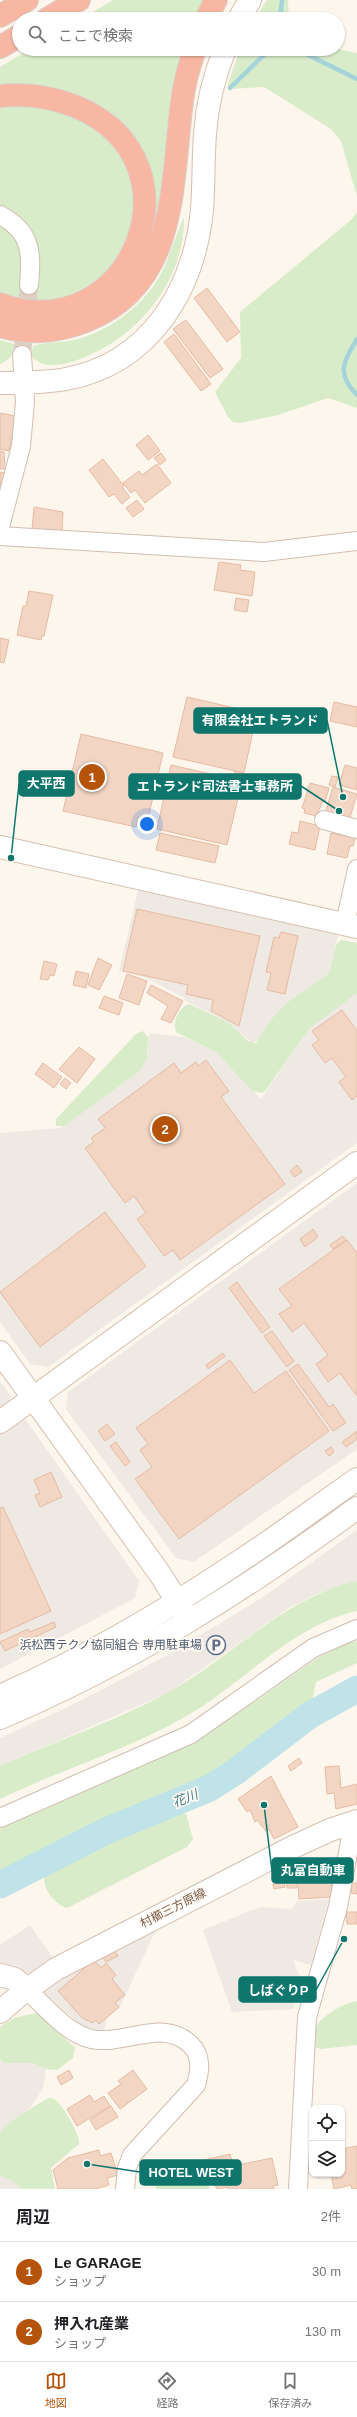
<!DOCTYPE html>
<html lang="ja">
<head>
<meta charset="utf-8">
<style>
  body { margin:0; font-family:Arial,"Noto Sans JP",sans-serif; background:#f2f2f2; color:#202124 }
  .controls { position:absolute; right:12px; bottom:12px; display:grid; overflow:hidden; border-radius:8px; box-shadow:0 1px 3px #0004 }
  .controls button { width:36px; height:36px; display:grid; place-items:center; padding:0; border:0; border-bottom:1px solid #e0e0e0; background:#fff; color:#202124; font:20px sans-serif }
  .you { position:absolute; left:147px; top:824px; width:14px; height:14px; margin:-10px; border:3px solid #fff; border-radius:50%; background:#1a73e8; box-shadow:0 0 0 6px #1a73e833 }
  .badge { display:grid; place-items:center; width:26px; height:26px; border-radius:50%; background:#b45309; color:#fff; font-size:13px; font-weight:700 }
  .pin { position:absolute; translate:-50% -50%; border:2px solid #fff; box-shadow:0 1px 4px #0006 }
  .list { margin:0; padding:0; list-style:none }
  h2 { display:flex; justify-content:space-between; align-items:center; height:52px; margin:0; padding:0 16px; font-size:17px }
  h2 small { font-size:13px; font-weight:400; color:#757577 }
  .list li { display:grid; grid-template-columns:26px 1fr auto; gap:12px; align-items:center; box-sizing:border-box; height:60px; padding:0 16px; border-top:1px solid #e0e0e0 }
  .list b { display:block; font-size:15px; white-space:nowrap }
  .list p { margin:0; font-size:13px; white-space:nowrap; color:#757577 }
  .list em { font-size:13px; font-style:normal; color:#757577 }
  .icon { flex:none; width:22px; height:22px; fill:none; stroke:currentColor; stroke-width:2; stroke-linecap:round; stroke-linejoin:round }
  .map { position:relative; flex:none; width:357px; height:2189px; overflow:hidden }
  .search { position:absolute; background:#fff; box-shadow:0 1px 3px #0004; left:12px; right:12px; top:12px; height:44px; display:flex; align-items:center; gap:10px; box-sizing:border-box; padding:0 14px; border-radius:22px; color:#757577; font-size:15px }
  .sheet { height:172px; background:#fff }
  nav { display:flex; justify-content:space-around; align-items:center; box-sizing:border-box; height:56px; border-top:1px solid #e0e0e0; background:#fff; font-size:11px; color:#757577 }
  nav a { display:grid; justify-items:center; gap:2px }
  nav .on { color:#b45309 }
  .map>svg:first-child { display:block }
  .industrial { fill:#efe9e4 }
  .green { fill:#d8ecc9 }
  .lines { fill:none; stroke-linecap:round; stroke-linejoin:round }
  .stream { stroke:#a5d3da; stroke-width:4.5 }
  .river { stroke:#bfe3e8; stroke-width:27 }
  .building { fill:#f3d5c3; stroke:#e6bba3 }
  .street-tunnel { stroke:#dcd0c4; stroke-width:18; stroke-dasharray:18 9; stroke-linecap:butt }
  .street-casing { stroke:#d1beb0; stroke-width:20 }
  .secondary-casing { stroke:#d6c0b0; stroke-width:24 }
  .highway-casing { stroke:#dad1cd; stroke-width:24 }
  .street { stroke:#fff; stroke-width:18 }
  .secondary { stroke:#fff; stroke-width:22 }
  .highway { stroke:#f7b7a3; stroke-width:22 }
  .labels { text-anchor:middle; stroke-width:3.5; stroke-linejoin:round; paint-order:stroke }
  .service-label { font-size:12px; fill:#4e5e75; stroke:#fffaf3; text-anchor:end }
  .street-label { font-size:12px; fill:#7a5c4d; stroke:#fffaf3 }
  .water-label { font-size:13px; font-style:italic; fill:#437c86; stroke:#fffaf3 }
  .leader { fill:none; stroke:#0f766e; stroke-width:1.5 }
  .callout-dot { fill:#0f766e; stroke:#fffaf3; stroke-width:1.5 }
  .callout { fill:#0f766e; stroke:#0f766e; stroke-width:1.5 }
  .callout-label { font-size:13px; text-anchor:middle; font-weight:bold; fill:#fff }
</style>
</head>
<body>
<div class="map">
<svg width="357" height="2189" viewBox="0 0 357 2189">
  <rect width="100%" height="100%" fill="#fdf6ec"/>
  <!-- industrial -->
  <path class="industrial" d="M 139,886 L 339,931 L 329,973 L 285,1004 L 273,1017 L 259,1040 L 252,1043 L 228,1022 L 184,1000 L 185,998 L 144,977 L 119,971 Z
    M 357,993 L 357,1143 L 48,1367 L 30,1364 L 0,1322 L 0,1133 L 60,1128 L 140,1071 L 147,1058 L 149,1033 L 184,1037 L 217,1053 L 261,1099 L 309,1029 Z
    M 357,1183 L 357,1449 L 194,1562 L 176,1558 L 66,1409 L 68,1392 Z
    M 0,1381 L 11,1397 L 10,1403 L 0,1411 Z
    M 19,1419 L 26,1420 L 139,1581 L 135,1598 L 0,1669 L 0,1433 Z
    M 357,1530 L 357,1581 L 316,1594 L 289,1608 L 168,1693 L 0,1766 L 0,1738 L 70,1706 L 168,1655 L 263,1597 Z
    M 329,1899 L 311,1965 L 293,1960 L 299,1975 L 302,1976 L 293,2009 L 232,2012 L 203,1930 L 260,1907 L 292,1909 L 297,1901 Z
    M 30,1925 L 53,1958 L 30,1973 L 0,1966 L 0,1945 Z
    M 157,1928 L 120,2007 L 107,2018 L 104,2031 L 83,2027 L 41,1990 L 61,1977 Z
    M 0,2059 L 4,2063 L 33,2063 L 46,2069 L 43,2089 L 30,2108 L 0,2132 Z
    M 0,2176 L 12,2181 L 21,2189 L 0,2189 Z"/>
  <!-- green -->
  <path class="green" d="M 113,0 L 204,0 L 195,19 L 81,19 Z
    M 267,0 L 288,0 L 289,19 L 255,19 Z
    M 30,49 L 184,49 L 161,208 L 148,247 C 152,232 155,218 155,202 C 156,124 71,77 0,85 L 0,67 Z
    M 240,49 L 338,49 L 357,53 L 357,197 L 341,141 L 331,129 L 264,87 L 229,89 L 228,84 Z
    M 0,106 C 12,106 25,105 36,106 C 93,113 142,159 132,218 C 127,246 117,264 95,281 C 82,290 64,300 48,301 C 33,301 15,296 0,293 L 0,224 L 11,232 L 39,265 C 37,230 25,227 0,206 Z
    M 357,212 L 357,408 L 328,398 L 278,415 L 240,423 L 233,422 L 228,417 L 215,392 L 241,358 L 240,312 L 352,219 Z
    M 184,218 C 185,285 132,344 71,362 C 56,366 42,368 31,356 L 33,346 C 44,342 64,343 78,339 C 113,329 145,304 162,272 C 167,263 181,221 184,218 Z
    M 0,340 L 14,344 C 16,354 9,360 0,364 Z
    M 341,940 L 357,943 L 357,993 L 309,1029 L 266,1090 L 262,1093 L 252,1091 L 217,1053 L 176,1032 C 172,1021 179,1008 189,1004 L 228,1022 L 248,1041 L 256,1043 L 273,1017 L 285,1004 L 329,973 L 336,945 Z
    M 143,1031 L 148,1037 L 147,1058 L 140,1071 L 64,1126 L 56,1126 L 56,1119 L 136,1034 Z
    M 357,1581 L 357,1611 C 290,1626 241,1686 183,1718 C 125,1751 60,1770 0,1799 L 0,1766 C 55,1741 114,1722 167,1693 C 232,1658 282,1598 357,1581 Z
    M 351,1642 L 357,1642 L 357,1663 L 316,1682 L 312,1702 L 308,1706 L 230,1766 L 206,1782 L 103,1824 L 0,1876 L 0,1829 L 196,1742 L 319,1657 Z
    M 175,1812 L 186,1814 L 193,1839 L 187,1847 L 67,1908 C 52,1903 35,1880 50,1867 L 109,1838 Z
    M 357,2001 L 357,2045 L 321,2049 L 314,2047 C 314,2042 313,2035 314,2031 C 318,2017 344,2003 357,2001 Z
    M 36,2013 L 43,2017 L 75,2048 L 73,2058 L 57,2070 L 46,2069 L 33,2063 L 4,2063 L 0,2059 L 0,2027 L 14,2018 Z
    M 48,2098 C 50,2098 52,2098 54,2099 C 62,2103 81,2136 79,2144 L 51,2168 L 55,2189 L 21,2189 L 12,2181 L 0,2176 L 0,2132 L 17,2117 Z
    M 186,2160 L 197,2163 L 210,2189 L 156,2189 L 157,2171 L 168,2164 Z"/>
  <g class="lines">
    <!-- stream -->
    <path class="stream" d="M 280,19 L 282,0
      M 296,49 L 357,79
      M 230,88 L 270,49
      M 357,339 C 343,363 336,373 357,395"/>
    <!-- river -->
    <path class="river" d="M 0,1885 L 106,1831 L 210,1788 L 235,1772 L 310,1715 L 357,1689"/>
  </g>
  <!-- building -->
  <path class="building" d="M 207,288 L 240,332 L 227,342 L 194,298 Z
    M 186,320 L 223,369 L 210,378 L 173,329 Z
    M 174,334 L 211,384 L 201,391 L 164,342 Z
    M 0,413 L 16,416 L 9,451 L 0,449 Z
    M 148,435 L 160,451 L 148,460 L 136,445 Z
    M 0,451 L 4,452 L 5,469 L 0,469 Z
    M 161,453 L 166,460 L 160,465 L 154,458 Z
    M 103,459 L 124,486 L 122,487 L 130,497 L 122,504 L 114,494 L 109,497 L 89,470 Z
    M 157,464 L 171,483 L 145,503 L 135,490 L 131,493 L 123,483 L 139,471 L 142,475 Z
    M 0,472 L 8,474 L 3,492 L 0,491 Z
    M 137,500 L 144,509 L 133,517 L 126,508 Z
    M 34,507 L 63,512 L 62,531 L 32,530 Z
    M 219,562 L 241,565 L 240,570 L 255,572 L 252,596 L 214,590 Z
    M 29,591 L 53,595 L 44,636 L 42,636 L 41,640 L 17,635 L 23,606 L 26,606 Z
    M 236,598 L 249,600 L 247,612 L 234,610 Z
    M 0,638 L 9,640 L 4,663 L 0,662 Z
    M 187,697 L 257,713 L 244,773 L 173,757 Z
    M 334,702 L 357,707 L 357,727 L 330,721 Z
    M 81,734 L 163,753 L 148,819 L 138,817 L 136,827 L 63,811 Z
    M 171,765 L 242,781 L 227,845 L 157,829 Z
    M 345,765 L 357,768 L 357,790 L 339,785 Z
    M 235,771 L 243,773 L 241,780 L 234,778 Z
    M 332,776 L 338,777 L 335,787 L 329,785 Z
    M 310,783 L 329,788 L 325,802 L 323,801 L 316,816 L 304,813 L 305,809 L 302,808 Z
    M 333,787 L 357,794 L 349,821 L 325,814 Z
    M 300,821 L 320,826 L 315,850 L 289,844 L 292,832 L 298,833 Z
    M 160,833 L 219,846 L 215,863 L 156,850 Z
    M 331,833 L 355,838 L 353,846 L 350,846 L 347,858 L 327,854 Z
    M 137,909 L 260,936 L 239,1026 L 211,1011 L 213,1000 L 186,994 L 188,985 L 123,971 Z
    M 281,932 L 298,936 L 285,994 L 267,990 L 271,973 L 266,972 L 274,937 L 279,938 Z
    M 98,958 L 112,965 L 99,990 L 88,985 Z
    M 44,961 L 57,964 L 54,976 L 50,975 L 48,980 L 40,979 Z
    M 76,971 L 89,974 L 86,988 L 73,985 Z
    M 127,974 L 147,981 L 139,1005 L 119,998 Z
    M 151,985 L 183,1001 L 171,1023 L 161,1019 L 168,1006 L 147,993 Z
    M 104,996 L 123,1003 L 119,1015 L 99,1008 Z
    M 342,1010 L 357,1031 L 357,1096 L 352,1100 L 339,1082 L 346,1077 L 332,1058 L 325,1063 L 312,1045 L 319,1040 L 312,1031 Z
    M 79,1047 L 95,1059 L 77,1083 L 59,1069 Z
    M 206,1060 L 229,1091 L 221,1097 L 285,1184 L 180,1260 L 173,1250 L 164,1256 L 137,1219 L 146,1213 L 134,1196 L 125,1203 L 85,1148 L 94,1142 L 91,1138 L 105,1128 L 98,1119 L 174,1063 L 181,1073 L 196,1062 L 198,1066 Z
    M 43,1063 L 62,1077 L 54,1088 L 35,1074 Z
    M 65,1078 L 71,1083 L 66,1089 L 60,1084 Z
    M 297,1165 L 302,1172 L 294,1177 L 290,1171 Z
    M 105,1212 L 146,1266 L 40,1347 L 0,1292 Z
    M 313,1229 L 318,1237 L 305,1247 L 300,1239 Z
    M 343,1236 L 346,1240 L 333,1249 L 330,1245 Z
    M 347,1240 L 357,1253 L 357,1396 L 340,1373 L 328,1382 L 316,1364 L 328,1355 L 304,1323 L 292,1332 L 279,1314 L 292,1306 L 279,1289 Z
    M 237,1282 L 270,1327 L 262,1333 L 229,1288 Z
    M 272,1331 L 294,1361 L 287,1367 L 264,1336 Z
    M 223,1353 L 225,1356 L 208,1369 L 206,1365 Z
    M 230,1360 L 254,1393 L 286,1371 L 329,1431 L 179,1539 L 135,1479 L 152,1467 L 140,1450 L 148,1444 L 136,1428 Z
    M 298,1364 L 329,1407 L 333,1404 L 346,1423 L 333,1431 L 289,1370 Z
    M 107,1424 L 115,1434 L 105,1441 L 98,1431 Z
    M 357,1431 L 357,1439 L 346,1447 L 342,1442 Z
    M 116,1442 L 130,1462 L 125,1466 L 110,1446 Z
    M 331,1447 L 334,1452 L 329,1456 L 325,1451 Z
    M 51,1472 L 62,1497 L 40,1507 L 35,1495 L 40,1493 L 34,1480 Z
    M 3,1507 L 51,1611 L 0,1634 L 0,1508 Z
    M 54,1622 L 56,1627 L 5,1651 L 0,1642 L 28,1629 L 30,1632 Z
    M 299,1758 L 302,1763 L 291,1771 L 288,1766 Z
    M 339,1766 L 341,1788 L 357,1784 L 357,1804 L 336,1809 L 334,1793 L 327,1794 L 325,1767 Z
    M 271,1776 L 298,1827 L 274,1839 L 269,1829 L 266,1831 L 257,1820 L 255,1822 L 250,1810 L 247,1812 L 238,1799 Z
    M 286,1874 L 296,1874 L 297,1888 L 287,1888 Z
    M 310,1878 L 310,1883 L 318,1882 L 318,1879 L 331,1878 L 332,1897 L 299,1899 L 298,1879 Z
    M 284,1882 L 285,1887 L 274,1889 L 273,1884 Z
    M 352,1883 L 357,1883 L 357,1894 L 351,1893 Z
    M 346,1912 L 357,1912 L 357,1924 L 347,1924 Z
    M 114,1950 L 118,1956 L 106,1962 L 102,1956 Z
    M 94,1960 L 101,1968 L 106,1963 L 116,1975 L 112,1979 L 125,1995 L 115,2003 L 119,2007 L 99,2024 L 96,2020 L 93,2023 L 82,2018 L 58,1991 Z
    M 69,2070 L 73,2078 L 61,2085 L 57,2077 Z
    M 133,2070 L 147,2089 L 120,2109 L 108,2093 L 121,2084 L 118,2081 Z
    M 90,2095 L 94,2102 L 104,2096 L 110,2106 L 77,2126 L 67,2109 Z
    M 111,2106 L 118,2117 L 96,2130 L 90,2120 Z
    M 357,2146 L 357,2189 L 352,2189 L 351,2185 L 334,2189 L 331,2174 L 342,2174 L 342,2149 Z
    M 99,2150 L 100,2156 L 111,2153 L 118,2175 L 107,2178 L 109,2185 L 95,2189 L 58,2189 L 53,2170 L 68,2158 Z
    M 230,2154 L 233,2166 L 272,2158 L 278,2185 L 273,2186 L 274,2189 L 228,2189 L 228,2187 L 217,2189 L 204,2160 Z"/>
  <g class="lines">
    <!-- street-tunnel -->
    <path class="street-tunnel" d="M 22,355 L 29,285"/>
    <defs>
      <path id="street" d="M 0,215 C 32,232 32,253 29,285
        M 0,527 L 21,446 L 25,402 L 22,355
        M 0,536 L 264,552 L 357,541
        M 324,820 L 357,829
        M 345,924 L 357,869
        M 0,1818 L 191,1734 L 313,1648 L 357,1629
        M 26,1989 C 45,2006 66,2033 91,2039 C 125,2046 163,2017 191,2045 C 202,2056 200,2071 196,2085 L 132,2155 L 127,2168 L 125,2189
        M 298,2189 L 307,2017 L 338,1907 L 351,1836 L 346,1824"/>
      <path id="secondary" d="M 239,19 L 250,0
        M 0,383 C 22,383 44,383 66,379 C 151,363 194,289 202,210 C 204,185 203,159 205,134 C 207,105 214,76 225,49
        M 0,847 L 357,927
        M 0,1352 L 160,1574 L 185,1614
        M 0,1422 L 357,1163
        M 0,1696 C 84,1659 164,1612 240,1561 C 280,1535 318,1506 357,1479
        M 0,1718 C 128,1664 245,1590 357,1508
        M 0,1975 L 15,1979 L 26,1989
        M 0,2012 L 22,1993 L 56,1969 L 293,1847 L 330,1830 L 357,1821"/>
      <path id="highway" d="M 0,16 L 27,0
        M 47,19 L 79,0
        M 206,19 L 216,0
        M 0,47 L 19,36
        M 0,96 C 26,93 52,97 77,107 C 208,163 130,351 0,304
        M 0,326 C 28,335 59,332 86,321 C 179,284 171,184 182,102 C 184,84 189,66 195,49"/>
    </defs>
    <!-- street casing -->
    <use href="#street" class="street-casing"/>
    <!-- secondary casing -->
    <use href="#secondary" class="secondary-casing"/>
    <!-- highway casing -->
    <use href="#highway" class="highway-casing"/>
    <!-- street -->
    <use href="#street" class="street"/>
    <!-- secondary -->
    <use href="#secondary" class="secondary"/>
    <!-- highway -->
    <use href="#highway" class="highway"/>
  </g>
  <!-- icons -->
  <defs>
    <symbol id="parking-ring" viewBox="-11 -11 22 22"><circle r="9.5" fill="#fffaf3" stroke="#5c6f8a" stroke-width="1.5"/><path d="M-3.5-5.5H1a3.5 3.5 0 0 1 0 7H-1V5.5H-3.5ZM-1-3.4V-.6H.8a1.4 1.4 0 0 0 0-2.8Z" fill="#5c6f8a"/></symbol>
  </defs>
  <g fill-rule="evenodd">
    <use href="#parking-ring" x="205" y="1634" width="22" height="22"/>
  </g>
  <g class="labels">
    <!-- service labels -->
    <g class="service-label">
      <text x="202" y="1649">浜松西テクノ協同組合 専用駐車場</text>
    </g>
    <!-- street labels -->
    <g class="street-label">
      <text transform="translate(173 1908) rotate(-27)" y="4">村櫛三方原線</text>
    </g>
    <!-- water labels -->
    <g class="water-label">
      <text transform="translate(185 1798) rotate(-22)" y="5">花川</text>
    </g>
  </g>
  <!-- callouts -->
  <path class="leader" d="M343 797L327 720M11 858L19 784M339 811L301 786M264 1805L272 1871M344 1939L316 1990M87 2164L140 2172"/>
  <g class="callout-dot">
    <circle cx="343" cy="797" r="4"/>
    <circle cx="11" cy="858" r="4"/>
    <circle cx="339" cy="811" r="4"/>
    <circle cx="264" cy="1805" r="4"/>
    <circle cx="344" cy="1939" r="4"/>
    <circle cx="87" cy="2164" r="4"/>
  </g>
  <g class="callout">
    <rect x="194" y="708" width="133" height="25" rx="4"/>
    <rect x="19" y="771" width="55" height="25" rx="4"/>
    <rect x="129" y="774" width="172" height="25" rx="4"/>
    <rect x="272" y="1858" width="81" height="25" rx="4"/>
    <rect x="239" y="1977" width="77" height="25" rx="4"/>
    <rect x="140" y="2160" width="101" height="25" rx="4"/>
  </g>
  <g class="callout-label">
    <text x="260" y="725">有限会社エトランド</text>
    <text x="46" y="788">大平西</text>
    <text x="215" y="791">エトランド司法書士事務所</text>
    <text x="313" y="1875">丸富自動車</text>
    <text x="278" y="1995">しばぐりP</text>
    <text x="191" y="2177">HOTEL WEST</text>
  </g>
</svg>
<div class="controls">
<button><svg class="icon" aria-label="locate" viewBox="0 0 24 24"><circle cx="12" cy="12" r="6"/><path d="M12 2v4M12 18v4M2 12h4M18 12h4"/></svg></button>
<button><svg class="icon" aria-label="layers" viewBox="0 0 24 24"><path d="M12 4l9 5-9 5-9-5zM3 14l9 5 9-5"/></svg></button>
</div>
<div class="you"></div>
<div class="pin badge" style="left:92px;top:777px">1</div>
<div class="pin badge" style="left:165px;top:1129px">2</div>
<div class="search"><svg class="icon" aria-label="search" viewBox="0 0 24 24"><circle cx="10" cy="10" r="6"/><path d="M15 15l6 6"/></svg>ここで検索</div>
</div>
<section class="sheet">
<h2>周辺<small>2件</small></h2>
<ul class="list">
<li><span class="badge">1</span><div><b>Le GARAGE</b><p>ショップ</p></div><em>30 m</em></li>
<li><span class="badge">2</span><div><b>押入れ産業</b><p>ショップ</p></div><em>130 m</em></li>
</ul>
</section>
<nav>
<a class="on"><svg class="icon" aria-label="map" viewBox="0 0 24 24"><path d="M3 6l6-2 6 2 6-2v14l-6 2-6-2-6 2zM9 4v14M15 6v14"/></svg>地図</a>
<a><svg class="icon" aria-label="directions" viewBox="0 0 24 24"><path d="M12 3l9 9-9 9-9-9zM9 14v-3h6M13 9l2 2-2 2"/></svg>経路</a>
<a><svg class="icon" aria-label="saved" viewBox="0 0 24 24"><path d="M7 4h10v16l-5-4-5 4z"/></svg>保存済み</a>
</nav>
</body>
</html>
